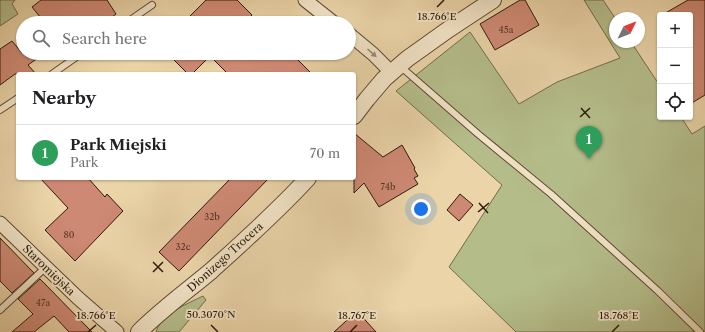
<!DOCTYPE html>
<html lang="en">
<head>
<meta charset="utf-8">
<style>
  body { margin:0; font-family:"Libre Caslon Text",serif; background:#f2f2f2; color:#202124 }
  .controls { position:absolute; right:12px; top:12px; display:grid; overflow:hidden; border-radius:4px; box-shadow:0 1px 3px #0004 }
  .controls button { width:36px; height:36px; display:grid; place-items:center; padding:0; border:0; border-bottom:1px solid #e0e0e0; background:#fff; color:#202124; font:20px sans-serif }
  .compass { position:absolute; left:609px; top:12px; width:36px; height:36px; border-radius:50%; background:#fff; box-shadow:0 1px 3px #0004; rotate:47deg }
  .you { position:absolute; left:421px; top:209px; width:14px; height:14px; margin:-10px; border:3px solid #fff; border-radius:50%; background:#1a73e8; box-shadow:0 0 0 6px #1a73e833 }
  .badge { display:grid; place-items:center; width:26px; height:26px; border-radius:50%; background:#0b8043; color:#fff; font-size:13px; font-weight:700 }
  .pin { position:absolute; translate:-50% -33px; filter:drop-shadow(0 1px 2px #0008) }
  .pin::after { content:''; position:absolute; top:21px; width:14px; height:12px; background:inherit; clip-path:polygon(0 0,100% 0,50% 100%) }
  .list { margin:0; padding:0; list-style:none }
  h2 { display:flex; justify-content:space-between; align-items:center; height:52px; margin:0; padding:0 16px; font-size:17px }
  h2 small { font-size:13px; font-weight:400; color:#757577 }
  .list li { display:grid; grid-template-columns:26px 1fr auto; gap:12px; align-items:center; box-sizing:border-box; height:56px; padding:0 16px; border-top:1px solid #e0e0e0 }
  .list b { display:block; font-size:15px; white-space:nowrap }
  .list p { margin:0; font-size:13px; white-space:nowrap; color:#757577 }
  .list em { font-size:13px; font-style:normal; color:#757577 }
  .icon { flex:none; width:22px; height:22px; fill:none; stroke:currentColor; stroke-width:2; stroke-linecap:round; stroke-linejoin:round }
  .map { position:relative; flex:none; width:705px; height:332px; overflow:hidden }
  .search { position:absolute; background:#fff; box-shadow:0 1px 3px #0004; left:16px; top:16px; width:340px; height:44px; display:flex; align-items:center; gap:10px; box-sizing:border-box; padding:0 14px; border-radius:22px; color:#757577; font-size:15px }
  .panel { position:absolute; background:#fff; box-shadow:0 1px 3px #0004; left:16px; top:72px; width:340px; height:108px; border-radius:4px }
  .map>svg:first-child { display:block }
  .green { fill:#b4bd8a; stroke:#716b4a }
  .building { fill:#ce8974; stroke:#2e1909 }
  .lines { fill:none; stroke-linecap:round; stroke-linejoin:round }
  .service-casing { stroke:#5d4831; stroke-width:8 }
  .minor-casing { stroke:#5d4831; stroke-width:15 }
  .tertiary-casing { stroke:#5d4831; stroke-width:18 }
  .service { stroke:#f1e3c6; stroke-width:6 }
  .minor { stroke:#f1e3c6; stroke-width:13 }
  .tertiary { stroke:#f1e3c6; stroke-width:16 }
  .oneway { fill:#998871 }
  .ticks { fill:none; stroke:#2e1909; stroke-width:1.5 }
  .labels { text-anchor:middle; stroke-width:3.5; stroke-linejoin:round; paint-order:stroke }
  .number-label { font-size:9px; fill:#563524 }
  .street-label { font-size:11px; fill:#2e1909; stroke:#f1e3c6 }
  .ticks-label { font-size:10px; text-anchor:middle; fill:#2e1909; stroke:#f1e3c6; stroke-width:3.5; stroke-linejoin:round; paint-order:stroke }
</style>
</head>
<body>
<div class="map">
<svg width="705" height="332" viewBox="0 0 705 332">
  <rect width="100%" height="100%" fill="#ead4a8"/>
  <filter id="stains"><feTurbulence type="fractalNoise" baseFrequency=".005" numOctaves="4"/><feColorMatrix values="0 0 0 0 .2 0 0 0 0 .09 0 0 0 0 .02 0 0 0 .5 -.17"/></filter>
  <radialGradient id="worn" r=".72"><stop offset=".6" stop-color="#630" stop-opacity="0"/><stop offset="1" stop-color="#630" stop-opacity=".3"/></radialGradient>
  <!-- green -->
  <path class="green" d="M 0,0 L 15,0 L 12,4 L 18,14 L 0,26 Z
    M 584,0 L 603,0 L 615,18 L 615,42 L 631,42 L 660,86 L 660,117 L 681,117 L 692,134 L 705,126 L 705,332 L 516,332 L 449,267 L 502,185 L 396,91 L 470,32 L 519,104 L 557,82 L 620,58 Z
    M 203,296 L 206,300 L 179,332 L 156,332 C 161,314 187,304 203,296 Z"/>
  <!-- building -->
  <path class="building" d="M 41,0 L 107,0 L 116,14 L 104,23 L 45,23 L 32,7 Z
    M 206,0 L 237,0 L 252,15 L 244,23 L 183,23 Z
    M 520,0 L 525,0 L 539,25 L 495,50 L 480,24 Z
    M 688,0 L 705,0 L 705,95 L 690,104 L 690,15 L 662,15 Z
    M 12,41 L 22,53 L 45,53 L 28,65 L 36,74 L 15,74 L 0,85 L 0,49 Z
    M 167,53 L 291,53 L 312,74 L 228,74 L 210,56 L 192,74 L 188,74 Z
    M 354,133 L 383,157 L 402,145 L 415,168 L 414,169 L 418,176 L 414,178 L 418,184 L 379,207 L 364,183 L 354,193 Z
    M 40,178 L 88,178 L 105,197 L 107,194 L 123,211 L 75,261 L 45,230 L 68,208 Z
    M 231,178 L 269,178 L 179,271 L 159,252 Z
    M 460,194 L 473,205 L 459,221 L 447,210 Z
    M 0,238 L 34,273 L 12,293 L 0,281 Z
    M 40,279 L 43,282 L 92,332 L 69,332 L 54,316 L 34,332 L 12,332 L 33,314 L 18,299 Z
    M 357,311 L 376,332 L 334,332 Z"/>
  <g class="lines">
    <defs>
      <path id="service" d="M 126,23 L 152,5
        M 400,66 L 478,134 L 551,194 L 658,291 L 700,332
        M 52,74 L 82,53
        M 0,110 L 18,98
        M 0,310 L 46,267"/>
      <path id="minor" d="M 305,0 L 334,23
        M 349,34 L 373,54 L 391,72
        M 0,223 L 78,298 L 117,332"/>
      <path id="tertiary" d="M 354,116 L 367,99 L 384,79 L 407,59 L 449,29 L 493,0
        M 139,332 C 161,310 187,291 211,271 C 244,241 278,211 308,178"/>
    </defs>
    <!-- service casing -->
    <use href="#service" class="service-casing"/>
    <!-- minor casing -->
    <use href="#minor" class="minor-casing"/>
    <!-- tertiary casing -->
    <use href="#tertiary" class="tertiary-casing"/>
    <!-- service -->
    <use href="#service" class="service"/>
    <!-- minor -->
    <use href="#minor" class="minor"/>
    <!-- tertiary -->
    <use href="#tertiary" class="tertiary"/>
  </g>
  <!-- one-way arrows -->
  <defs><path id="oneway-solid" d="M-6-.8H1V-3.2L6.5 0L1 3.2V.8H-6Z"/></defs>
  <use class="oneway" href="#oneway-solid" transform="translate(372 53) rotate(42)"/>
  <!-- ticks -->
  <path class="ticks" d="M 437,7 L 444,0M 581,108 L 590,118M 580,117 L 590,108M 479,203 L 488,213M 478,212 L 489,203M 153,262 L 163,272M 153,272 L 163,262M 211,325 L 218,332M 88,332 L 96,325M 350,332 L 357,325M 612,332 L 619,325"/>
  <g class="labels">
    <!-- number labels -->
    <g class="number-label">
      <text x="506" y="33">45a</text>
      <text x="388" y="190">74b</text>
      <text x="212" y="220">32b</text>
      <text x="69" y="238">80</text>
      <text x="183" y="250">32c</text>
      <text x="43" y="306">47a</text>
    </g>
    <!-- street labels -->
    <g class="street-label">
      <text transform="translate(225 257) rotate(-42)" y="4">Dionizego Trocera</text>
      <text transform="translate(49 270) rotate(44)" y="4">Staromiejska</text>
    </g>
  </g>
  <g class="ticks-label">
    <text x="437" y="20">18.766°E</text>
    <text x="211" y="318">50.3070°N</text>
    <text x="96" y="319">18.766°E</text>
    <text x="357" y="319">18.767°E</text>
    <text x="619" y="319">18.768°E</text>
  </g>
  <rect width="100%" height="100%" filter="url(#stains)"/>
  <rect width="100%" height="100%" fill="url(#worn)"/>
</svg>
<div class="controls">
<button>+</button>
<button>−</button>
<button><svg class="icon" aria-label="locate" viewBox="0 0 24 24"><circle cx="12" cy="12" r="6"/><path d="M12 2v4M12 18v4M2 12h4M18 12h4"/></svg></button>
</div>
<svg class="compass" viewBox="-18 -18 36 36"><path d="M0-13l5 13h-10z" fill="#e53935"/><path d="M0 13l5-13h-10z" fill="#757577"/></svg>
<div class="you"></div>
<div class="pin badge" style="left:589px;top:159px;background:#2e9e5b">1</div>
<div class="search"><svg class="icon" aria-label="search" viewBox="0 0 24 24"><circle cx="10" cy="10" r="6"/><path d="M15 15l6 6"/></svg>Search here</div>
<section class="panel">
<h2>Nearby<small></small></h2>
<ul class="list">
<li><span class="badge" style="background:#2e9e5b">1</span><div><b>Park Miejski</b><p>Park</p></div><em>70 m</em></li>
</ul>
</section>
</div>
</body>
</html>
